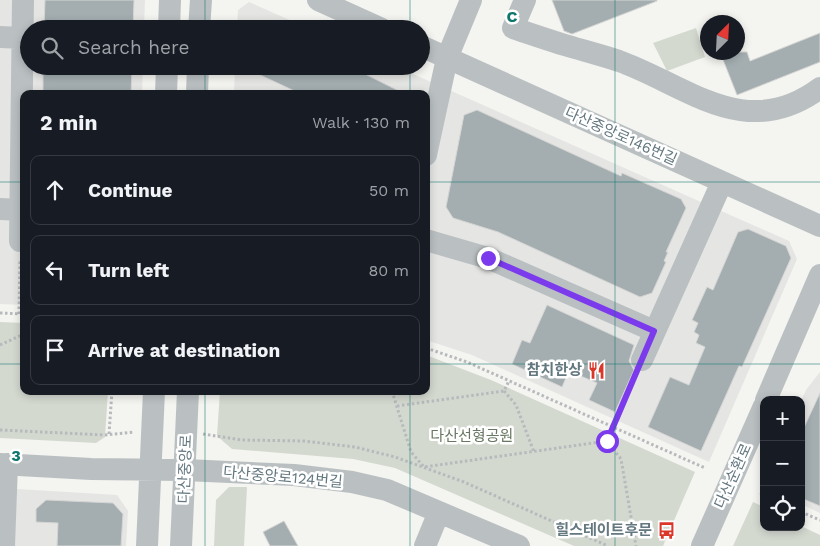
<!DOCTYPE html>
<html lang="en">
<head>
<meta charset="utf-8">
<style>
  body { margin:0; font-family:"Work Sans","Noto Sans KR",sans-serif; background:#20242c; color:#f1f3f6 }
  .controls { position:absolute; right:15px; bottom:15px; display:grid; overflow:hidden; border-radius:10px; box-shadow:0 2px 8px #0003 }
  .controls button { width:45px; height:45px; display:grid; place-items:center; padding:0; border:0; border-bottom:1px solid #363941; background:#171b24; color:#f1f3f6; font:25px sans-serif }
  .compass { position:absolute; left:700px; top:15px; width:45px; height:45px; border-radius:50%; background:#171b24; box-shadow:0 2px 8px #0003; rotate:24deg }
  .stop { position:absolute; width:15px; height:15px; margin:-11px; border:4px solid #7c3aed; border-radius:50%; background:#fff }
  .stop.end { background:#7c3aed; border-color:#fff; box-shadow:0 1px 5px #0008 }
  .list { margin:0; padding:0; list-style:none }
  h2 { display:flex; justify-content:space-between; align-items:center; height:65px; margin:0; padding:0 20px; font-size:21px }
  h2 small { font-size:16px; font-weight:400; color:#9ea1a6 }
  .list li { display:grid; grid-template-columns:32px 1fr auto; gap:15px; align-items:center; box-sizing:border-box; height:70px; margin:0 10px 10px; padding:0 10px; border:1px solid #363941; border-radius:10px }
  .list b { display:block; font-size:19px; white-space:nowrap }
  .list em { font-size:16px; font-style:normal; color:#9ea1a6 }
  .icon { flex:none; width:28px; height:28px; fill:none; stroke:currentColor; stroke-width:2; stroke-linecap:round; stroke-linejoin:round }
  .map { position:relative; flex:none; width:820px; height:546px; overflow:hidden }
  .search { position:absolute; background:#171b24; box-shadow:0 2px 8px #0003; left:20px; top:20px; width:410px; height:55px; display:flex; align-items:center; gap:12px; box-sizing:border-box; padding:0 18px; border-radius:28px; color:#9ea1a6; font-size:19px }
  .panel { position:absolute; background:#171b24; box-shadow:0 2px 8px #0003; left:20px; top:90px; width:410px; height:305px; border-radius:10px }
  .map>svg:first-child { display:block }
  .built { fill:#e5e5e4 }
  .green { fill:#d4d9d0 }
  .building { fill:#a4aeb1; stroke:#d5d5d3 }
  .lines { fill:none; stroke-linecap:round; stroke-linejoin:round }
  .path { stroke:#b7babc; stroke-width:3; stroke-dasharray:2.5 2.5; stroke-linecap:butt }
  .minor { stroke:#bac0c2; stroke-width:22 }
  .route { stroke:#7c3aed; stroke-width:6 }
  .grid { fill:none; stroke:#0f766e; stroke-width:1; stroke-opacity:0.55 }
  .labels { text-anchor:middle; stroke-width:5; stroke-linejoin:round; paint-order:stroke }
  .street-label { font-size:15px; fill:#647880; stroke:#fff }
  .poi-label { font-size:15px; font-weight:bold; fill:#647880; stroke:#fff; text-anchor:end }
  .park-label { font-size:15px; fill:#6a7863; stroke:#fff }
  .grid-label { font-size:16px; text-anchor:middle; font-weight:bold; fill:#0f766e; stroke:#fff; stroke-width:5; stroke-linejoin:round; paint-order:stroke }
</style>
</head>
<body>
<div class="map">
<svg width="820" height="546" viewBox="0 0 820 546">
  <rect width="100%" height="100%" fill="#f4f4f0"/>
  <!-- built -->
  <path class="built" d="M 0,0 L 145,0 L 144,29 L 29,29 L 29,66 L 143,66 L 142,94 L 24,94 L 24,305 L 0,304 Z
    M 249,2 L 310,29 L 237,29 L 238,10 Z
    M 235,66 L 395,66 L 789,241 L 797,259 L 709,462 L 472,355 L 426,340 L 426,94 L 234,94 Z
    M 820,372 L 820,513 L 801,504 L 801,401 L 806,390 Z
    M 0,488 L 117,495 L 128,511 L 126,546 L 0,546 Z"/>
  <!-- green -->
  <path class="green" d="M 696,28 L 705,57 L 667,71 L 653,43 Z
    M 0,322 L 24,323 L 24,391 L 108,391 L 105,437 L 96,443 L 0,438 Z
    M 426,355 L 491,380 L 695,472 L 663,546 L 574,546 L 395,468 L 353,459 L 232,449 L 217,436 L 220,391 L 426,391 Z
    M 229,487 L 247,487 L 244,546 L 214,546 L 216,500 Z
    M 753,502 L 764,507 L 764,527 L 801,527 L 801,526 L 820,535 L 820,546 L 733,546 Z"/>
  <!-- building -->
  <path class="building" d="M 45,0 L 134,0 L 133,29 L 44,29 Z
    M 552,0 L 657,0 L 657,1 L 572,34 L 564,31 Z
    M 820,33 L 820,62 L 737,95 L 720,52 L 747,52 L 750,61 Z
    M 43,66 L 132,66 L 131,94 L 43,94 Z
    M 241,66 L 349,66 L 405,94 L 301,94 Z
    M 477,110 L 621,176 L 622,173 L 681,199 L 686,208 L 666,252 L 668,252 L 664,261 L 666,262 L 652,293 L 640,297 L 498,232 L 453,218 L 446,207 L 464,115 Z
    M 748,229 L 786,246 L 791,258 L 742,367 L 739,366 L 701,451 L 648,427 L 670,377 L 689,385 L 705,347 L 696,343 L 699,335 L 694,332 L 698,323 L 692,320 L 707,287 L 713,290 L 738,232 Z
    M 547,305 L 634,345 L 629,361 L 634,370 L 615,412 L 589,400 L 597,383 L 569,371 L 562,387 L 512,364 L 522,340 L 530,343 Z
    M 820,393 L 820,506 L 801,498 L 801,434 Z
    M 46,500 L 113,503 L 123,514 L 121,546 L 57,546 L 58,523 L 36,522 L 36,509 Z
    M 284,521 L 298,546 L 270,546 L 263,532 Z"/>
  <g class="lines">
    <!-- path -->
    <path class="path" d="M 0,313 L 24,314
      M 19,314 L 20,259
      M 0,345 L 24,334
      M 426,348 L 467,362 L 705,468
      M 392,391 L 411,452 L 424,467 L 607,441 L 635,376
      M 504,391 L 516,405 L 534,452
      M 397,406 L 504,391 L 509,381
      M 0,430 L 105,435 L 134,432
      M 109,434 L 112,391
      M 203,434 L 242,440 L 304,441 L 355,447 L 395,457 L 464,482 L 608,546
      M 607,441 L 621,459 L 636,546
      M 760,493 L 764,494
      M 801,512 L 820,520"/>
    <!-- minor -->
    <path class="minor" d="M 318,0 L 382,29
      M 525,0 L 513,28 C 534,35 554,42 575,48 C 589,52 604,56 619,61 C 688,86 746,143 820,88
      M 169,29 L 170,0
      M 199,29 L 201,0
      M 0,37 L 22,38
      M 421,46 L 820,226
      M 166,94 L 167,66
      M 197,94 L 198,66
      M 426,155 L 447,58 L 471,0
      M 0,209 L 21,210
      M 426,240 L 488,258 L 654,331
      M 20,241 L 23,0
      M 642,360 L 722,182
      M 766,400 L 820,275
      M 0,464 L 91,469 L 185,470 L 294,475 L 352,482 L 387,490 L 519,546
      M 4,546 L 7,464
      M 147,546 L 154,391
      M 181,546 L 188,391
      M 425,546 L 439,512
      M 702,546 L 764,406"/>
  </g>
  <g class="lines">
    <!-- route -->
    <path class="route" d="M 488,258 L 654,331 L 607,441"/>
  </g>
  <!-- grid -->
  <path class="grid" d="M 205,0 L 205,29M 410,0 L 410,29M 615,0 L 615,546M 205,66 L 205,94M 410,66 L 410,94M 0,182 L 24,182M 426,182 L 820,182M 0,364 L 24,364M 426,364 L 820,364M 205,391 L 205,546M 410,391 L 410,546"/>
  <!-- icons -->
  <defs>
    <symbol id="restaurant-bare" viewBox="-9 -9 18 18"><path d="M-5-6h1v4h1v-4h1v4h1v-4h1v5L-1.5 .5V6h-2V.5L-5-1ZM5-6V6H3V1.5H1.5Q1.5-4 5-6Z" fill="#db3729" stroke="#fff" stroke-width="2.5" paint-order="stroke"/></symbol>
    <symbol id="bus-bare" viewBox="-9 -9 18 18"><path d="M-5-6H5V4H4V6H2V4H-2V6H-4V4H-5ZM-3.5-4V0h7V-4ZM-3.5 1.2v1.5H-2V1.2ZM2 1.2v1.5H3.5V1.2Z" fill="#db3729" stroke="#fff" stroke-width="2.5" paint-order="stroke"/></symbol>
  </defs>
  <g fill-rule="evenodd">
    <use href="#restaurant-bare" x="584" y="358" width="25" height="25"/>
    <use href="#bus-bare" x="654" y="518" width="25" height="25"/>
  </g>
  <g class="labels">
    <!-- street labels -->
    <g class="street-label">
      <text transform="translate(621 136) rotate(24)" y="5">다산중앙로146번길</text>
      <text transform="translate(185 469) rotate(-88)" y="5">다산중앙로</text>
      <text transform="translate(733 476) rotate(-66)" y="5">다산순환로</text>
      <text transform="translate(283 477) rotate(5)" y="5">다산중앙로124번길</text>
    </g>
    <!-- poi labels -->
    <g class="poi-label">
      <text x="582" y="375">참치한상</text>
      <text x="652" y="535">힐스테이트후문</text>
    </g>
    <!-- park labels -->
    <g class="park-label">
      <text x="472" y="441">다산선형공원</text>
    </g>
  </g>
  <g class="grid-label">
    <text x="512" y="22">C</text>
    <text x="16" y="461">3</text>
  </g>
</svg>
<div class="controls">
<button>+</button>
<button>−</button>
<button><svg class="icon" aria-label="locate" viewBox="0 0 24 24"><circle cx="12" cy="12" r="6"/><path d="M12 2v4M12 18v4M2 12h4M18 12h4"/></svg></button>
</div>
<svg class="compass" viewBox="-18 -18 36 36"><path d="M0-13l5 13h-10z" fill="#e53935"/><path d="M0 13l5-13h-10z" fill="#9ea1a6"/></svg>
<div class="stop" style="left:607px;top:441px"></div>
<div class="stop end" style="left:488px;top:258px"></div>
<div class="search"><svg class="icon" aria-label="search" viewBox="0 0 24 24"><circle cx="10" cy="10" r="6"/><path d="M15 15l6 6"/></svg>Search here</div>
<section class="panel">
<h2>2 min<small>Walk · 130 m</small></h2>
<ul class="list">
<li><svg class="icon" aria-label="ahead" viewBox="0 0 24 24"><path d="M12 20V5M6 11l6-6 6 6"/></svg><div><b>Continue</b></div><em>50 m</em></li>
<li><svg class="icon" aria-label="left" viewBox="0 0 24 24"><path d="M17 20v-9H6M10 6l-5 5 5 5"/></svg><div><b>Turn left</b></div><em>80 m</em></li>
<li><svg class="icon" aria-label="arrive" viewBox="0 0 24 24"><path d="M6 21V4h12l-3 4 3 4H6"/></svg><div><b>Arrive at destination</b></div></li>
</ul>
</section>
</div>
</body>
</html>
